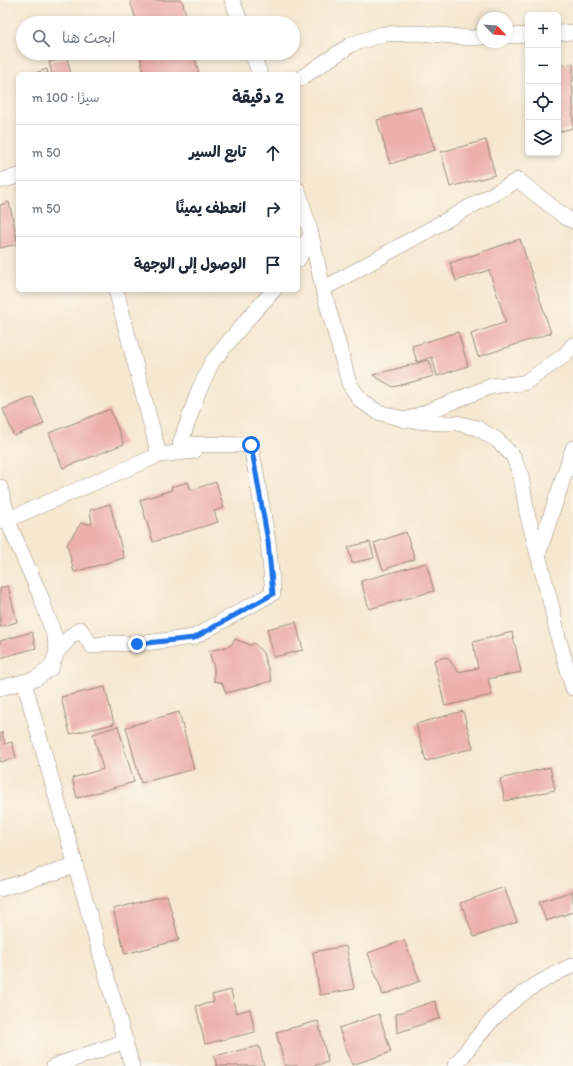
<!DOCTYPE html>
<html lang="ar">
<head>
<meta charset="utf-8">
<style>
  body { margin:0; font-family:Itim,"Playpen Sans Arabic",sans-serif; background:#f6f6f7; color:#1f2937; direction:rtl }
  .controls { position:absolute; right:12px; top:12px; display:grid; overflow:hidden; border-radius:6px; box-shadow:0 2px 6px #0003 }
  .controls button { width:36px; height:36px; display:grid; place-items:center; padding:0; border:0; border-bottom:1px solid #e0e1e3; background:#fff; color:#1f2937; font:20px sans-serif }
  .compass { position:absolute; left:477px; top:12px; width:36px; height:36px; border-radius:50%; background:#fff; box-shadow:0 2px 6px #0003; rotate:115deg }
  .stop { position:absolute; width:12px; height:12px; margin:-9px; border:3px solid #1a73e8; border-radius:50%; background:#fff }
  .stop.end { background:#1a73e8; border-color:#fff; box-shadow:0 1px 4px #0008 }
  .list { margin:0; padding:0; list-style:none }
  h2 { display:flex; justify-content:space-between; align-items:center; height:52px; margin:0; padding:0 16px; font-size:17px }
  h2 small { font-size:13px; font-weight:400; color:#747a83 }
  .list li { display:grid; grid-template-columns:26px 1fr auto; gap:12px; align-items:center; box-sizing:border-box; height:56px; padding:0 16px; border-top:1px solid #e0e1e3 }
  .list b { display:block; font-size:15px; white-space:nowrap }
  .list em { font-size:13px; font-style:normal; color:#747a83 }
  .icon { flex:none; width:22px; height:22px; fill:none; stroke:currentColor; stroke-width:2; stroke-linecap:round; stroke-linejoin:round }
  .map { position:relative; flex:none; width:573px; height:1066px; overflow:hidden; direction:ltr }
  .search { position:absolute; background:#fff; box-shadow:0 2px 6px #0003; left:16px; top:16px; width:284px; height:44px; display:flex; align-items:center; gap:10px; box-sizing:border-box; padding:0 14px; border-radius:22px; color:#747a83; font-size:15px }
  .panel { position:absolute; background:#fff; box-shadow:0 2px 6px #0003; left:16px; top:72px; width:284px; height:220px; border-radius:6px; direction:rtl }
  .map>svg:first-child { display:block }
  .building { fill:#ecafaa }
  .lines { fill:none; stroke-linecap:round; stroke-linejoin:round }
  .minor-casing { stroke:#988877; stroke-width:16 }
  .minor { stroke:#fff; stroke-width:15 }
  .route { stroke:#1a73e8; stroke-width:5 }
</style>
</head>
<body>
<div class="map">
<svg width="573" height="1066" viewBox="0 0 573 1066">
  <rect width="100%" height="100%" fill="#fbf7ec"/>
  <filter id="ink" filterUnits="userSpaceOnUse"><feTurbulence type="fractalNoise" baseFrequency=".025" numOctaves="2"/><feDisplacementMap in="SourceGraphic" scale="8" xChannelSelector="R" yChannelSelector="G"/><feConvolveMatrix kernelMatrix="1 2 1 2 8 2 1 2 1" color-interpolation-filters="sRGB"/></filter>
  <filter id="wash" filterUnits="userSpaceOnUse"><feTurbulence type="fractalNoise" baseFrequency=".012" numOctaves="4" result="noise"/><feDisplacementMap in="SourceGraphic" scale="16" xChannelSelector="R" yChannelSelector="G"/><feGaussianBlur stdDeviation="0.9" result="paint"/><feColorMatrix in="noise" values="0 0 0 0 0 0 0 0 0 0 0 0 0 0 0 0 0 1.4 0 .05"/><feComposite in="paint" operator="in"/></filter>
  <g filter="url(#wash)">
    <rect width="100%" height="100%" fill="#f6e7d0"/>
    <g id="blocks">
      <!-- building -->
      <path class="building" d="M 130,0 L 182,0 L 186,15 L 159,23 L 137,23 Z
        M 150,53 L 194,53 L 199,74 L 144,74 L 140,56 Z
        M 67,58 L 71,74 L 52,74 L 49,62 Z
        M 573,63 L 573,81 L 571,82 L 573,90 L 573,128 L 558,132 L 558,67 Z
        M 47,69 L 48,74 L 32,74 Z
        M 421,107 L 435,150 L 390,164 L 377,120 Z
        M 486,140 L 495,175 L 450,187 L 441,152 Z
        M 9,202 L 18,244 L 0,248 L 0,205 Z
        M 520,239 L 551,333 L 478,357 L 471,334 L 506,322 L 489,270 L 456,281 L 450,263 Z
        M 458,332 L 468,366 L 437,376 L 432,357 L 417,362 L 412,346 Z
        M 429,360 L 434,376 L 393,387 L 373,375 Z
        M 33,397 L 44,424 L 14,436 L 3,409 Z
        M 110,409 L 124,444 L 63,468 L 49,433 Z
        M 188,482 L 191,490 L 216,482 L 224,508 L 214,511 L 218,522 L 153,542 L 140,500 L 172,490 L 171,487 Z
        M 110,504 L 124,558 L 74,572 L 67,544 L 81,523 L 92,524 L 90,510 Z
        M 406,532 L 415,559 L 383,570 L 374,543 Z
        M 370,542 L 374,558 L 352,563 L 348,547 Z
        M 426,563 L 434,591 L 369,609 L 361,581 Z
        M 8,586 L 17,622 L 0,627 L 0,588 Z
        M 296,622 L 303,650 L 274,657 L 267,629 Z
        M 32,632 L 36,648 L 0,658 L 0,641 Z
        M 512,632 L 521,672 L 488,679 L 492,695 L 445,706 L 434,660 L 447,657 L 458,672 L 478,668 L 473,642 Z
        M 235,639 L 250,645 L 254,643 L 263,653 L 272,681 L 226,693 L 222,683 L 214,681 L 214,668 L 209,651 L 230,646 Z
        M 105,687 L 114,724 L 70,734 L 61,697 Z
        M 463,711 L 473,748 L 426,761 L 416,724 Z
        M 179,712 L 194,769 L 141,783 L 126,727 Z
        M 118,726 L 134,782 L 77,798 L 72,778 L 103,769 L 93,734 Z
        M 2,732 L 5,744 L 12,742 L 16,758 L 0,762 L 0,733 Z
        M 550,767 L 555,790 L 505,801 L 500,779 Z
        M 504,887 L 517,922 L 474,937 L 461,903 Z
        M 573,891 L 573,912 L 546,921 L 539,902 Z
        M 167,895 L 179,940 L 125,954 L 113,909 Z
        M 404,940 L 420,981 L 383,995 L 368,953 Z
        M 346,946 L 354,989 L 320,995 L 313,952 Z
        M 231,990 L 236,1013 L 250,1009 L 255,1032 L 205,1044 L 196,1006 L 214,1002 L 212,995 Z
        M 435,1001 L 440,1018 L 397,1033 L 396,1014 Z
        M 379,1014 L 391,1052 L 352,1065 L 339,1028 Z
        M 318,1021 L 328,1062 L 313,1066 L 285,1066 L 276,1032 Z
        M 259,1046 L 264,1066 L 217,1066 L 214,1056 Z"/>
    </g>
  </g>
  <g filter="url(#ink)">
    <use href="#blocks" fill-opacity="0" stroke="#988877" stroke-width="1"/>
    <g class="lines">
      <defs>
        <path id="minor" d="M 232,0 L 241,23
          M 558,33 L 573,32
          M 507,36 L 528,35
          M 252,53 L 260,74
          M 298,80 L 352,44 L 383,34 L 420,33 L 471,38 L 483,37
          M 0,181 L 18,176
          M 298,190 L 311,234 L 323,289
          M 573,221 L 565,217 L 518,180 L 323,289 L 349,383 L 361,401 L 378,412 L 406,420 L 439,423 L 457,423 L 477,428 L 497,440 L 513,456 L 521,476 L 527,513 L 552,608 L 558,637 L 573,688
          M 298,260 L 311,234
          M 116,290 L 159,455
          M 409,419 L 492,386 L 524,383 L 565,355 L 573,345
          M 0,487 L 11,529 L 41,597 L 55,638 L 57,652 L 51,668 L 35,679 L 0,688
          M 0,521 L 9,519 L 159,455 L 194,451
          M 538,555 L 573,448
          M 57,652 L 71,636 L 80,629 L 92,646 L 107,643 L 137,644 L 194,637 L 273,593 L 268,541 L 251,445 L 180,444 L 199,390 L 212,362 L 251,315 L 274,290
          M 24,682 L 132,1066
          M 0,889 L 75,866
          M 54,1066 L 126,1041
          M 455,1066 C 468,1049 481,1031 496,1016 C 518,994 545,978 573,965"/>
      </defs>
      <!-- minor casing -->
      <use href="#minor" class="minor-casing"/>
      <!-- minor -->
      <use href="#minor" class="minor"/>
    </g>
  </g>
  <g class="lines" filter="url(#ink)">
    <!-- route -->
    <path class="route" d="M 137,644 L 194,638 L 273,594 L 268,541 L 251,445"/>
  </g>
</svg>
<div class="controls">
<button>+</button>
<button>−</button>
<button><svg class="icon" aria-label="locate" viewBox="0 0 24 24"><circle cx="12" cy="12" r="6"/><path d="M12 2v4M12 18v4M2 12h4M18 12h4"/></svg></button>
<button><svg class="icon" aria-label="layers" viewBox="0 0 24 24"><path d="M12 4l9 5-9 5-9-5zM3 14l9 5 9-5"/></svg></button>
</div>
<svg class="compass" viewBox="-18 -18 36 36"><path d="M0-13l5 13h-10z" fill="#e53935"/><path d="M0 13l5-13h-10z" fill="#747a83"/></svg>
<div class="stop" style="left:251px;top:445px"></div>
<div class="stop end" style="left:137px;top:644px"></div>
<div class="search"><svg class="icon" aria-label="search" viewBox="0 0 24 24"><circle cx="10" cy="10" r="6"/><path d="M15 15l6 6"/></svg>ابحث هنا</div>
<section class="panel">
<h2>2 دقيقة<small>سيرًا · 100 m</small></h2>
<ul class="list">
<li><svg class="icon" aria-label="ahead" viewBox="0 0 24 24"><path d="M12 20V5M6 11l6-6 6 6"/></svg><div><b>تابع السير</b></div><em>50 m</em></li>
<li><svg class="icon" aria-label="right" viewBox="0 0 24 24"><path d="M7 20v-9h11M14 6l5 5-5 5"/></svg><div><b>انعطف يمينًا</b></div><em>50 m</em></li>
<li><svg class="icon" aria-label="arrive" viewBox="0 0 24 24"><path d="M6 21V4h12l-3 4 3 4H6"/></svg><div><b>الوصول إلى الوجهة</b></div></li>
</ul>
</section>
</div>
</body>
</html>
